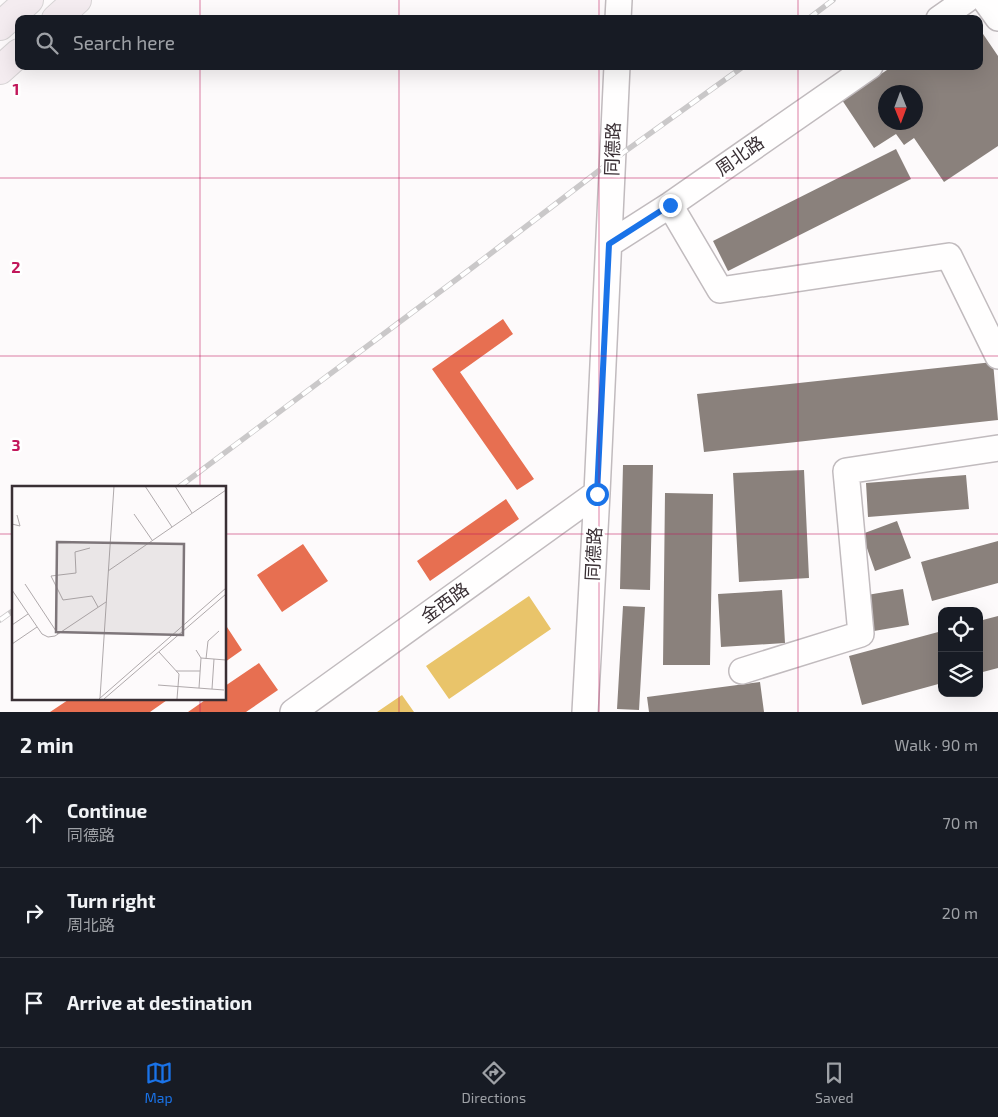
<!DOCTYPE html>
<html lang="en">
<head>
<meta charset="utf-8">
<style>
  body { margin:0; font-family:"Exo 2","Noto Sans SC",sans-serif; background:#242831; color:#f1f3f6 }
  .controls { position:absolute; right:15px; bottom:15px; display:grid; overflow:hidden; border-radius:10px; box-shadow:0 5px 20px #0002 }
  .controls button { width:45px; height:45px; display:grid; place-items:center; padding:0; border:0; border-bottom:1px solid #363941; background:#171b24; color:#f1f3f6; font:25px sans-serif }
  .compass { position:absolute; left:878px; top:85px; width:45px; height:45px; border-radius:50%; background:#171b24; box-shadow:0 5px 20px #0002; rotate:179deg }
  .stop { position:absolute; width:15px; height:15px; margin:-11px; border:4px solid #1a73e8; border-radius:50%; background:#fff }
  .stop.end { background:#1a73e8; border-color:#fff; box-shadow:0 1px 5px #0008 }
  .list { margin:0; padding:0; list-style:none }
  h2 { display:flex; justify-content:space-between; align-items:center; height:65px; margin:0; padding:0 20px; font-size:21px }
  h2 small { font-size:16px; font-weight:400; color:#9ea1a6 }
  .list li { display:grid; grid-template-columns:32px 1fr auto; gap:15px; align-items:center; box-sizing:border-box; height:90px; padding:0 20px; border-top:1px solid #363941 }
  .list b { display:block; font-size:19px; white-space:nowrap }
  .list p { margin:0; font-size:16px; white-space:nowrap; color:#9ea1a6 }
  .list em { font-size:16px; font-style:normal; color:#9ea1a6 }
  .icon { flex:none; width:28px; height:28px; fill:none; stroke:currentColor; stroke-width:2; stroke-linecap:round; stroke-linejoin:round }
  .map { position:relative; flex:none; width:998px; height:712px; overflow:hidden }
  .search { position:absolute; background:#171b24; box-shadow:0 5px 20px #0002; left:15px; right:15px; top:15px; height:55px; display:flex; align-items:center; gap:12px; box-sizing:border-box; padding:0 18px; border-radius:10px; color:#9ea1a6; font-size:19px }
  .sheet { height:335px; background:#171b24 }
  nav { display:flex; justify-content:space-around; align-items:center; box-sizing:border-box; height:70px; border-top:1px solid #363941; background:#171b24; font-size:14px; color:#9ea1a6 }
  nav a { display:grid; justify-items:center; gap:2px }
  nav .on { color:#1a73e8 }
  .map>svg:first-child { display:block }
  .homes { fill:#e9c46a }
  .shops { fill:#e76f51 }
  .industry { fill:#8a817c; fill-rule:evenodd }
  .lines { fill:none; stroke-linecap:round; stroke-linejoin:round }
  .minor-casing { stroke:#c1bbbe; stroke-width:28 }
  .major-casing { stroke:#d7d4d5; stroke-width:30 }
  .minor { stroke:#fffefe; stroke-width:25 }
  .major { stroke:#f4ecf0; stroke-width:28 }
  .rail-casing { stroke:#cac8c9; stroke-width:5.5 }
  .rail { stroke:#fff; stroke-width:4; stroke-dasharray:11; stroke-linecap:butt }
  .route { stroke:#1a73e8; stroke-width:6 }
  .grid { fill:none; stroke:#c2185b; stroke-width:1; stroke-opacity:0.55 }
  .labels { text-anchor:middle; stroke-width:5; stroke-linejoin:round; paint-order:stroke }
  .street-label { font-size:18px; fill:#392f34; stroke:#fff }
  .inset-road { fill:none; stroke:#afa9ab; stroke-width:1 }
  .view { fill:#7e767a; fill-opacity:0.15; stroke:#7e767a; stroke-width:2.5 }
  .inset-edge { fill:none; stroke:#392f34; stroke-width:2.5 }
  .grid-label { font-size:16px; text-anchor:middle; font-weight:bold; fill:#c2185b; stroke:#fff; stroke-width:5; stroke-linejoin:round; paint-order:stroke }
</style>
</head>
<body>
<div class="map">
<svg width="998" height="712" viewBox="0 0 998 712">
  <rect width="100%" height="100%" fill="#fdfafb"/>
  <!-- homes -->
  <path class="homes" d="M 529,596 L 551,629 L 449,699 L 426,666 Z
    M 402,695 L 414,712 L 377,712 Z"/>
  <!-- shops -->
  <path class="shops" d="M 503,319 L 513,334 L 460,372 L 534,479 L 517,490 L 432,369 Z
    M 506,499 L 519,519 L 430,581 L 417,561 Z
    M 303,544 L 328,581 L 282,612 L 257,575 Z
    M 225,624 L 242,650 L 225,662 Z
    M 259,663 L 278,690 L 246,712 L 188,712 L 208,698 L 225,698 L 225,686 Z
    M 71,698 L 170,698 L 150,712 L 50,712 Z"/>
  <!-- industry -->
  <path class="industry" d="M 979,28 L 998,56 L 998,146 L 944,182 L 914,138 L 904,145 L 896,134 L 874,148 L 842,100 L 893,66 L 979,66 ZM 886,92 L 916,92 L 916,122 L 886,122 Z
    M 896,149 L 911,179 L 728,271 L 713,241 Z
    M 993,362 L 998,420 L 704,452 L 697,394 Z
    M 623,465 L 653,465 L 650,590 L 620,589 Z
    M 804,470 L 809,578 L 739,582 L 733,473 Z
    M 966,475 L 969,509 L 868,517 L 866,483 Z
    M 665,493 L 713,494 L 710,665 L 663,665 Z
    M 897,521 L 911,558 L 875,571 L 862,534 Z
    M 998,541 L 998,583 L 932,601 L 921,562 Z
    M 903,589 L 909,625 L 874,631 L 867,595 Z
    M 782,590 L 785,643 L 721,647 L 718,594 Z
    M 623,606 L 645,607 L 639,710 L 617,709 Z
    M 998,616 L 998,668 L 979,673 L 979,621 Z
    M 942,631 L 942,683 L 862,705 L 849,656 Z
    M 760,682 L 764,712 L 649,712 L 647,697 Z"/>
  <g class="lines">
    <defs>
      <path id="minor" d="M 985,0 L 998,18
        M 618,19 L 619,0
        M 939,19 L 966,0
        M 670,205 L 720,290 L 949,256 L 998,356
        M 609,244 L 670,205 L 870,66
        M 742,671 L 861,634 L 846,471 L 998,448
        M 293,712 L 597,493
        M 585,712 L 597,493 L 617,66"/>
      <path id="major" d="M 56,19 L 77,0
        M 0,26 L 29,0
        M 0,70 L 19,53"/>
    </defs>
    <!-- minor casing -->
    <use href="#minor" class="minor-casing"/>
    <!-- major casing -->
    <use href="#major" class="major-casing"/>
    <!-- minor -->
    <use href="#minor" class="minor"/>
    <!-- major -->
    <use href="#major" class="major"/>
    <defs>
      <path id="rail" d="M 808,19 L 833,0
        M 179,487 L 473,267 L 613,160 L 744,66
        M 0,620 L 14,610"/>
    </defs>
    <!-- rail casing -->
    <use href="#rail" class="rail-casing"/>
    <!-- rail -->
    <use href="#rail" class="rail"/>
  </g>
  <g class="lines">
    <!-- route -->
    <path class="route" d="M 597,494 L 609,244 L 670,205"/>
  </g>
  <!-- grid -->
  <path class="grid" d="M 200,0 L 200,19M 399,0 L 399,19M 599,0 L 599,19M 798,0 L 798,19M 200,66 L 200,487M 399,66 L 399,712M 599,66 L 599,712M 798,66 L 798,712M 0,178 L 998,178M 0,356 L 998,356M 0,534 L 14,534M 225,534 L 998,534M 200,698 L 200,712"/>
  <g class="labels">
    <!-- street labels -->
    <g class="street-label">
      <text transform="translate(613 149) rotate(-88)" y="6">同德路</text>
      <text transform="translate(740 156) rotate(-35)" y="6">周北路</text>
      <text transform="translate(594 554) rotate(-87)" y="6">同德路</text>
      <text transform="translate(445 603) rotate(-36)" y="6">金西路</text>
    </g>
  </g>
  <!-- overview -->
  <g transform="translate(12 486)">
    <rect width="214" height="214" fill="#fdfafb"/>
    <path class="inset-road" d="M 133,0 L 160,41M 163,0 L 180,27M 122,28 L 140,54M 0,38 L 8,40 L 5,29M 78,62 L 63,66 L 64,87 L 39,90 L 51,114 L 80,110 L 86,121M 96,85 L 214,4M 13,98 L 46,148M 0,104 L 30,148 L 36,151 L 43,150 L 94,116M 0,139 L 16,128M 0,158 L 25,141M 184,164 L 189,172 L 214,174M 147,166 L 167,188 L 165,213M 194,173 L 196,155 L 207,145M 164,185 L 188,185M 146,199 L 212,204M 187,202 L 189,172M 200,203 L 202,173M 88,212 L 102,0M 87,213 L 214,102M 92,213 L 214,108"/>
    <path class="view" d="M 45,56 L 172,58 L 171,149 L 44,146 Z"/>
    <rect width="214" height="214" class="inset-edge"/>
  </g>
  <g class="grid-label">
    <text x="16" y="95">1</text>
    <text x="16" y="273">2</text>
    <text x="16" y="451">3</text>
  </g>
</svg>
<div class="controls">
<button><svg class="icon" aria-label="locate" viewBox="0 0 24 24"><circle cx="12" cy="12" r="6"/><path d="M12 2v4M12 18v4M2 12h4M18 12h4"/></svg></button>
<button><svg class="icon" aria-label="layers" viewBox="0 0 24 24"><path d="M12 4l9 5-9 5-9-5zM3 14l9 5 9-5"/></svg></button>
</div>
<svg class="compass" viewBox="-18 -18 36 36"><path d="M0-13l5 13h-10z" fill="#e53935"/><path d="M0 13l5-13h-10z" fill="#9ea1a6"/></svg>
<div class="stop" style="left:597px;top:494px"></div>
<div class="stop end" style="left:670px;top:205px"></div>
<div class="search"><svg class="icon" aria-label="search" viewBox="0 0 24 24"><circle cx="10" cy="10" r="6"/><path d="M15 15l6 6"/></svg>Search here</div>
</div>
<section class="sheet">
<h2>2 min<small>Walk · 90 m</small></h2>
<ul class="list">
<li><svg class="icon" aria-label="ahead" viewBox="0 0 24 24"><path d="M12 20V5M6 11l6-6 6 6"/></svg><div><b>Continue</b><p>同德路</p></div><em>70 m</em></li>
<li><svg class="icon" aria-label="right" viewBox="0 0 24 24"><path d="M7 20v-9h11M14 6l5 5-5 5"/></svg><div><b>Turn right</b><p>周北路</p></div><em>20 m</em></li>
<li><svg class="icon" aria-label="arrive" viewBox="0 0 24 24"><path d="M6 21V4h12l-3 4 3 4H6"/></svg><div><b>Arrive at destination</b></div></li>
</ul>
</section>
<nav>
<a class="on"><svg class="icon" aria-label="map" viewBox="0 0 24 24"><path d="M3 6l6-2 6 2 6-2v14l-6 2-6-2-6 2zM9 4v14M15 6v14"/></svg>Map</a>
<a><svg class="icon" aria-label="directions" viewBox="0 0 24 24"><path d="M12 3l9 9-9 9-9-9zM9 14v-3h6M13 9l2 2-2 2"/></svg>Directions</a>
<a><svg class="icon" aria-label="saved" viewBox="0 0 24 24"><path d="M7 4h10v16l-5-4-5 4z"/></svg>Saved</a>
</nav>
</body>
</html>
